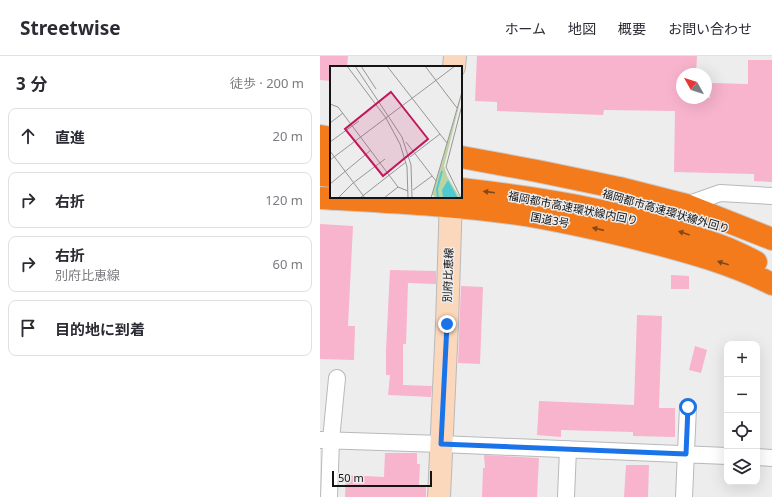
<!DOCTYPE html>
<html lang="ja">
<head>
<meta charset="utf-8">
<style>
  body { margin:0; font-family:"Noto Sans","Noto Sans JP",sans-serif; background:#f7f7f7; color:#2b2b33 }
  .controls { position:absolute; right:12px; bottom:12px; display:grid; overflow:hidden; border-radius:8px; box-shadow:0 4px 16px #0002 }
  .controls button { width:36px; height:36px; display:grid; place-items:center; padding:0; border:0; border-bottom:1px solid #e1e1e2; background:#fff; color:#2b2b33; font:20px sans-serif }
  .compass { position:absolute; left:356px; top:12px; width:36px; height:36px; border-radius:50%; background:#fff; box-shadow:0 4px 16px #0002; rotate:309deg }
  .scale { position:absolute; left:12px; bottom:10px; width:100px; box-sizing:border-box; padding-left:4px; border:2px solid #141415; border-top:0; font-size:11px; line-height:14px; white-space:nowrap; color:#141415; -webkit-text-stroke:3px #ededee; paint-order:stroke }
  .stop { position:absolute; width:12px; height:12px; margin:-9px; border:3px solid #1a73e8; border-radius:50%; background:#fff }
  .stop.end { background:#1a73e8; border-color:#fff; box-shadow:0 1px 4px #0008 }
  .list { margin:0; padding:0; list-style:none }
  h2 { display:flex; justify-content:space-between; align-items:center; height:52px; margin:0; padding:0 16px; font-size:17px }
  h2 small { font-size:13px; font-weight:400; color:#7c7c81 }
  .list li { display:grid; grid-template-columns:26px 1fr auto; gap:12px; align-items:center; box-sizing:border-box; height:56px; margin:0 8px 8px; padding:0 8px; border:1px solid #e1e1e2; border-radius:8px }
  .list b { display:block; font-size:15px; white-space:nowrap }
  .list p { margin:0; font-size:13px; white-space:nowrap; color:#7c7c81 }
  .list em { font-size:13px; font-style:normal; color:#7c7c81 }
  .icon { flex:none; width:22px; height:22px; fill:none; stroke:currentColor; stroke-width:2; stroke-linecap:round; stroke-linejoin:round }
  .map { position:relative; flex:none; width:452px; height:441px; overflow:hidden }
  header { display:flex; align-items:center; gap:24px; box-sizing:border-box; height:56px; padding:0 20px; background:#fff; border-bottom:1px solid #e1e1e2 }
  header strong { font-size:19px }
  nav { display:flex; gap:22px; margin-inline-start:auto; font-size:14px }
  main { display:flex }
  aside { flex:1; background:#fff }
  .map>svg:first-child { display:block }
  .building { fill:#f8b3cd }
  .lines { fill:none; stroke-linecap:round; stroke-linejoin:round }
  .street-casing { stroke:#b8b9ba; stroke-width:18 }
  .secondary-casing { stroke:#b8b9ba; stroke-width:24 }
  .highway-casing { stroke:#cbcbcc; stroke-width:24 }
  .street { stroke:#fff; stroke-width:16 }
  .secondary { stroke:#fbd7bb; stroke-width:22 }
  .highway { stroke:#f37b1c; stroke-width:22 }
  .oneway { fill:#844818 }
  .route { stroke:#1a73e8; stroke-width:5 }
  .labels { text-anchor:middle; stroke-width:3; stroke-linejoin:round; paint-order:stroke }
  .street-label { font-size:11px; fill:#141415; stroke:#ededee }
  .inset-river { fill:none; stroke:#50cacf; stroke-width:2 }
  .inset-road { fill:none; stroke:#969697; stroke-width:1 }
  .view { fill:#c2185b; fill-opacity:0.15; stroke:#c2185b; stroke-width:2 }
  .inset-edge { fill:none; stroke:#141415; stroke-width:2 }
</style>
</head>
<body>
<header>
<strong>Streetwise</strong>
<nav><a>ホーム</a><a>地図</a><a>概要</a><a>お問い合わせ</a></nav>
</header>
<main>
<aside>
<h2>3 分<small>徒歩 · 200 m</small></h2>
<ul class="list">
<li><svg class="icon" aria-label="ahead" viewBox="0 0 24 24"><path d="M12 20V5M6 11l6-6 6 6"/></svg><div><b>直進</b></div><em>20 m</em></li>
<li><svg class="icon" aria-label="right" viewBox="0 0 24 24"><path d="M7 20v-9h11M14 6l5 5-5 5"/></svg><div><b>右折</b></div><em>120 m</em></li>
<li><svg class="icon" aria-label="right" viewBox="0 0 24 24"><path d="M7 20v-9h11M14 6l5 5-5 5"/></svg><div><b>右折</b><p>別府比恵線</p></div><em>60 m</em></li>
<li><svg class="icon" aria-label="arrive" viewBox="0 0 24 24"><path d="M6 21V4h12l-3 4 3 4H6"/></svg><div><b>目的地に到着</b></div></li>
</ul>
</aside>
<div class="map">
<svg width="452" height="441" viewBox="0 0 452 441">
  <rect width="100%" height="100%" fill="#ededee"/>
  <!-- building -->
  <path class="building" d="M 0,0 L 28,0 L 27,11 L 11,11 L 11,25 L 0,24 Z
    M 157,0 L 377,0 L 376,18 L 362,18 L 362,42 L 390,42 L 391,27 L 428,28 L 428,4 L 452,4 L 452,126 L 434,125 L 434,118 L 354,116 L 355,55 L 284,54 L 283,59 L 177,55 L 177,46 L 155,45 Z
    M 0,168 L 33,170 L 28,270 L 35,270 L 34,304 L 0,303 Z
    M 70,214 L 116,215 L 116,228 L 88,227 L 86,288 L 83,288 L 83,329 L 112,330 L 111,341 L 68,339 L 70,319 L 66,319 L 66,294 Z
    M 351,219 L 369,220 L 369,233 L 351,233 Z
    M 141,230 L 163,231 L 160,308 L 138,307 Z
    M 317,259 L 342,260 L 339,352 L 355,352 L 355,381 L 313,380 L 313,376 L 241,374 L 241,381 L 217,379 L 219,345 L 314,349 Z
    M 375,290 L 387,294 L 381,317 L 369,314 Z
    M 65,397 L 97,397 L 97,408 L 100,408 L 99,429 L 106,429 L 106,441 L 25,441 L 26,419 L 64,421 Z
    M 164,399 L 219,402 L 217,441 L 162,441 L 163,412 L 165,412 Z
    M 306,409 L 329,409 L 328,441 L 304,441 Z"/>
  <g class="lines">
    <defs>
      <path id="street" d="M 366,149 L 400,137 L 452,140
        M 0,384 L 121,388 L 407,400
        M 437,401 L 452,402
        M 9,441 L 11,384 L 17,322
        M 246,441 L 248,393
        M 364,441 L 368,351"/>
      <path id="secondary" d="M 134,11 L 135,0
        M 119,441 L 127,268 L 131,141"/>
      <path id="highway" d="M 0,80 L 11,82
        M 141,101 L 217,115 L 299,132 L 366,149 L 452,183
        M 0,102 L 11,103
        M 0,119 L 11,120
        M 141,133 C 219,142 297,154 371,180 C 384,184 397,188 409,193 C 418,197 427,201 436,206
        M 0,142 C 68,146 137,149 205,159 C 246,166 286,175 326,185 C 369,196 412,208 452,228"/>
    </defs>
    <!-- street casing -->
    <use href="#street" class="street-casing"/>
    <!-- secondary casing -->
    <use href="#secondary" class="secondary-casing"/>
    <!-- highway casing -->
    <use href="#highway" class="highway-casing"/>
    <!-- street -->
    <use href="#street" class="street"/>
    <!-- secondary -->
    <use href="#secondary" class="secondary"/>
    <!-- highway -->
    <use href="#highway" class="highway"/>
  </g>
  <!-- one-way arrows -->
  <defs><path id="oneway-solid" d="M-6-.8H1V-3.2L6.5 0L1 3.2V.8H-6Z"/></defs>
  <g class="oneway">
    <use href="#oneway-solid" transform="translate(169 136) rotate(-173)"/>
    <use href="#oneway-solid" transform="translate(278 173) rotate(-167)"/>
    <use href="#oneway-solid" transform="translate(364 177) rotate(-161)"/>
    <use href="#oneway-solid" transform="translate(403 207) rotate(-162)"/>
  </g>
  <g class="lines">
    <!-- route -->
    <path class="route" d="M 127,268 L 121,388 L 366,398 L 368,351"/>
  </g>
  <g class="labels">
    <!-- street labels -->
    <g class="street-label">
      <text transform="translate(253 152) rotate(11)" y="4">福岡都市高速環状線内回り</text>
      <text transform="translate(346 155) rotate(16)" y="4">福岡都市高速環状線外回り</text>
      <text transform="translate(230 164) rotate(10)" y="4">国道3号</text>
      <text transform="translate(128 219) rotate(-88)" y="4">別府比恵線</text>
    </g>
  </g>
  <!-- overview -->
  <g transform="translate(10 10)">
    <rect width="132" height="132" fill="#ededee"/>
    <path d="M 132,28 L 114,100 L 117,110 L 130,132 L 106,132 L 102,128 Z" fill="#bed3a2"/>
    <path d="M 118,114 L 128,132 L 113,132 L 112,124 Z" fill="#50cacf"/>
    <path class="inset-river" d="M 108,132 L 107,123 L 112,105"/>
    <path class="inset-road" d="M 17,0 L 56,52 L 70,78 L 77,101 L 78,132M 25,0 L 72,71 L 81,99 L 82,132M 31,0 L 46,23M 57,0 L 117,77M 95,0 L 127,42M 0,38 L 8,41 L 68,121M 0,57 L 13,47M 0,76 L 29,55M 76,76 L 106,115M 0,85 L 35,132M 80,91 L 110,68M 0,94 L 125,0M 0,118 L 41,84M 83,124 L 102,110M 8,132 L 23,117 L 55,93M 30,132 L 76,96M 54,132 L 68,121 L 78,125M 101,132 L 132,26M 131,132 L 116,101 L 132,39"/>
    <path class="view" d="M 61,26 L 98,73 L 53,110 L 15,63 Z"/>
    <rect width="132" height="132" class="inset-edge"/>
  </g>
</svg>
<div class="controls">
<button>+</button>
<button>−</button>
<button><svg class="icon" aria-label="locate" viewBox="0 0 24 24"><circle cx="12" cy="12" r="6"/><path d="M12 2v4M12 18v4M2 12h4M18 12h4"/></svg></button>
<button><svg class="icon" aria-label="layers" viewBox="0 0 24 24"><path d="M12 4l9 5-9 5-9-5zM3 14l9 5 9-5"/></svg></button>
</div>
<svg class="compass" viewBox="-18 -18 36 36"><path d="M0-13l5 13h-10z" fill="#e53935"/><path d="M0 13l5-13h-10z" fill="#7c7c81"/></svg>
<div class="scale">50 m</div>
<div class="stop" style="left:368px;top:351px"></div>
<div class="stop end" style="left:127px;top:268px"></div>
</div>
</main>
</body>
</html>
